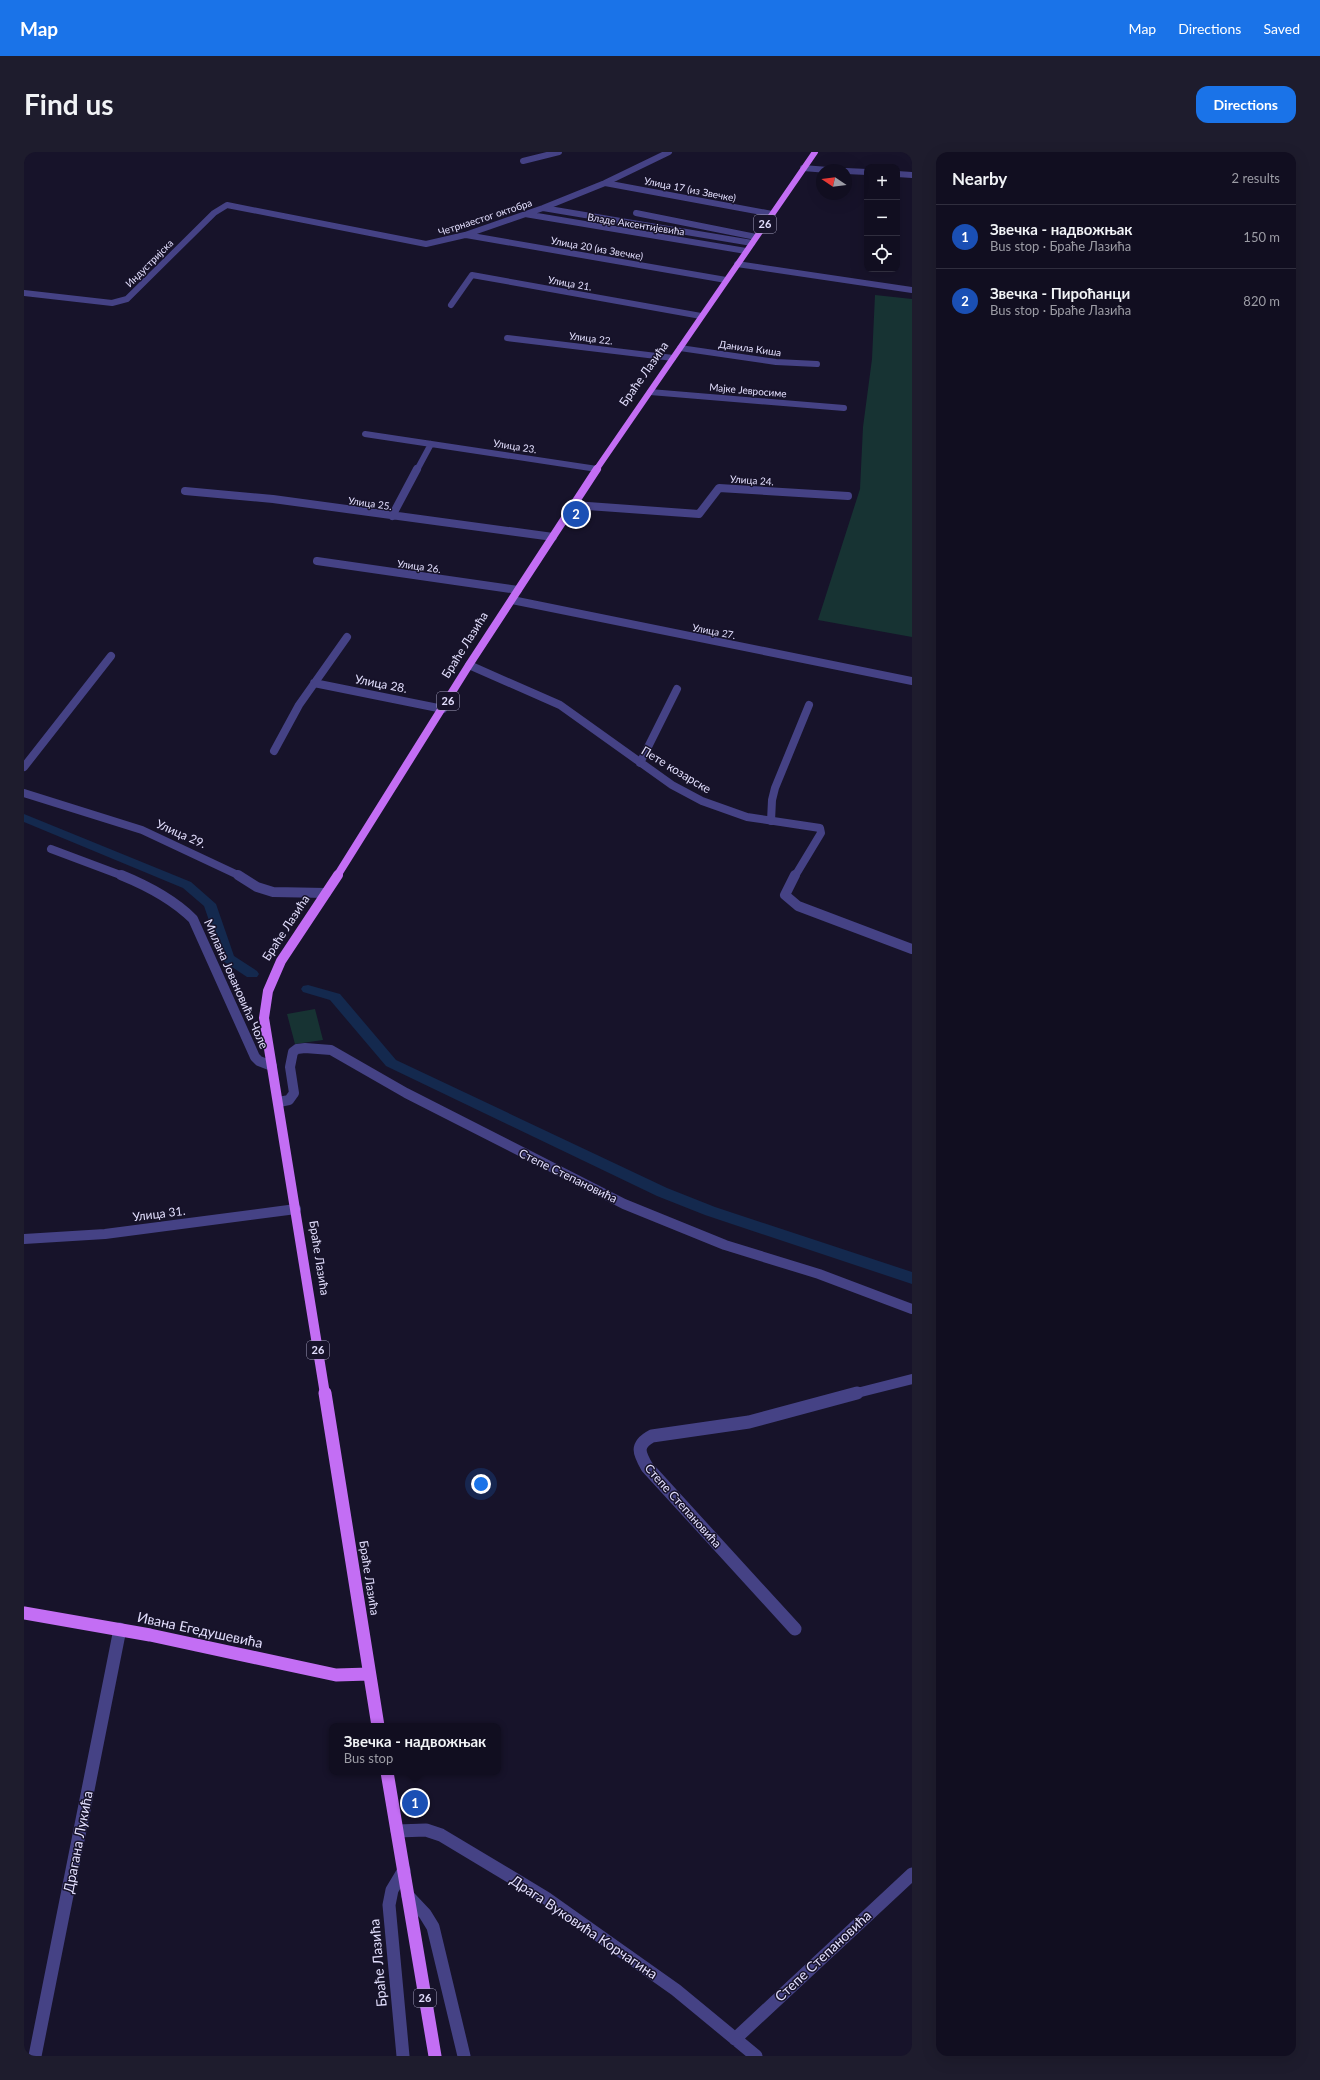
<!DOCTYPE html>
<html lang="en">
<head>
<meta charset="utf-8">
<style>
  body { margin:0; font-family:Lato,sans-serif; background:#1e1c2d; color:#f1f3f6 }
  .controls { position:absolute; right:12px; top:12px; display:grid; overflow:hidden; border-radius:8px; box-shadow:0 4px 16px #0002 }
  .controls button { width:36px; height:36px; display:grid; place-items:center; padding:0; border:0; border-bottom:1px solid #302e3e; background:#110e20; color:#f1f3f6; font:20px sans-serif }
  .compass { position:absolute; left:792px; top:12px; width:36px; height:36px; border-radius:50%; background:#110e20; box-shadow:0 4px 16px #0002; rotate:283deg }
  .you { position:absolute; left:457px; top:1332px; width:14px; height:14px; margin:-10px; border:3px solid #fff; border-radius:50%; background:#1a73e8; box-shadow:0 0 0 6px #1a73e833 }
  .badge { display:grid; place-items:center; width:26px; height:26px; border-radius:50%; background:#1a73e8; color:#fff; font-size:13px; font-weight:700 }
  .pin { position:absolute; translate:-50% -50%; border:2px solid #fff; box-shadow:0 1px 4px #0006 }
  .popup { position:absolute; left:305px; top:1571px; width:172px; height:52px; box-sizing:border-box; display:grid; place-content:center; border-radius:8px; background:#110e20; filter:drop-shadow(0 1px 3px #0005); font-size:13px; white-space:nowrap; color:#9c9ca5 }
  .popup b { font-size:15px; color:#f1f3f6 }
  .popup::after { content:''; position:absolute; left:50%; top:100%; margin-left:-8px; border:8px solid transparent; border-top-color:#110e20 }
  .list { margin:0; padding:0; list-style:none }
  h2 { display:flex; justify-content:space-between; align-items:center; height:52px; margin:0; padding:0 16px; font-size:17px }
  h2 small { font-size:13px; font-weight:400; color:#9c9ca5 }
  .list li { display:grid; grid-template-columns:26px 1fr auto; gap:12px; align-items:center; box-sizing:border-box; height:64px; padding:0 16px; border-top:1px solid #302e3e }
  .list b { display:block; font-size:15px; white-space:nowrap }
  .list p { margin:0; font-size:13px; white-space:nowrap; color:#9c9ca5 }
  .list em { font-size:13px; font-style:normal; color:#9c9ca5 }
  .icon { flex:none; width:22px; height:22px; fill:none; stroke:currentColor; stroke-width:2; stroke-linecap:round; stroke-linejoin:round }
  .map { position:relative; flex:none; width:888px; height:1904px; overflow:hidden; border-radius:12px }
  header { display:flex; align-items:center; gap:24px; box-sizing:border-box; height:56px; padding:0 20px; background:#1a73e8; color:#fff }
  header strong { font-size:19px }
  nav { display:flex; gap:22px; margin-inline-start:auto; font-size:14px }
  .intro { display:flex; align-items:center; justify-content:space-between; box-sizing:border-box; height:96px; padding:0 24px }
  h1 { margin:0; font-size:28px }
  .button { padding:10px 18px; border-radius:12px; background:#1a73e8; color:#fff; font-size:14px; font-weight:700 }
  main { display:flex; gap:24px; padding:0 24px }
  aside { flex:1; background:#110e20; border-radius:12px; box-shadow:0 4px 16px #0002 }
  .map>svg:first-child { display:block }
  .green { fill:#173333 }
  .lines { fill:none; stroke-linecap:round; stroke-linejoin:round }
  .canal { fill:#14294e; fill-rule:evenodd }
  .minor-far3 { stroke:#454285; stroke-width:6 }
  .minor-far2 { stroke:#454285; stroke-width:8 }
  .minor-far1 { stroke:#454285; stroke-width:10 }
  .minor { stroke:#454285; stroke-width:13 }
  .major-far3 { stroke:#c36ef4; stroke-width:6 }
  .major-far2 { stroke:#c36ef4; stroke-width:8 }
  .major-far1 { stroke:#c36ef4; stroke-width:10 }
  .major { stroke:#c36ef4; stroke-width:13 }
  .labels { text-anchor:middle; stroke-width:3; stroke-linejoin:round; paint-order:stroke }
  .far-street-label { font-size:10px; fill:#e2defd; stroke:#17132a }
  .shield { fill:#17132a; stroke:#a5a1be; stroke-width:1 }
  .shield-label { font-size:11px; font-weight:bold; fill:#e2defd }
  .street-label { font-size:12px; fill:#e2defd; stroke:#17132a }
  .near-street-label { font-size:14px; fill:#e2defd; stroke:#17132a }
</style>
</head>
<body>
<header>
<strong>Map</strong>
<nav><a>Map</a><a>Directions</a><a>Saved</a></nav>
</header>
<div class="intro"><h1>Find us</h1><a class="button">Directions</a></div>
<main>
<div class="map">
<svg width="888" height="1904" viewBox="0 0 888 1904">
  <rect width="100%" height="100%" fill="#17132a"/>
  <!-- green -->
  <path class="green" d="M 851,143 L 888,147 L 888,485 L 794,468 L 836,337 L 839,275 L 848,207 Z
    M 291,857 L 299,888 L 271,892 L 263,862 Z"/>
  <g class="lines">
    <!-- canal -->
    <path class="canal" d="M 0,662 L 167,730 L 192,752 L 210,804 L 233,819 L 235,822 L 233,825 L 223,825 L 199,809 L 180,754 L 159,736 L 0,670 Z
      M 284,833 L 316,842 L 372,908 L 643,1036 L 691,1055 L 888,1120 L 888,1132 L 681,1063 L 633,1044 L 362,914 L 306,848 L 279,840 L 277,837 L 279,834 Z"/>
    <!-- minor-far3 -->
    <path class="minor-far3" d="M 499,9 L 535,0
      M 779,16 L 804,18
      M 822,19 L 843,20
      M 873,22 L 888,23
      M 581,31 L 748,62
      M 519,56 L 728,91
      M 612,61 L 732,85
      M 501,62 L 722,99
      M 442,83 L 702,128
      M 713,112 L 888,138
      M 0,141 L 88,151 L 103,147 L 190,61 L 203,53 L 402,92 L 441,83 L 519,56 L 581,31 L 645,0
      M 427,153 L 448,123 L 677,164
      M 483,186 L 649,206
      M 656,196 L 752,210 L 793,212
      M 626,240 L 820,256
      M 341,282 L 573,317
      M 393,318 L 407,292"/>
    <!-- minor-far2 -->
    <path class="minor-far2" d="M 161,339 L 249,347 L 529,385
      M 550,353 L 675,362 L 695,336 L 824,344
      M 368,364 L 393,317
      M 293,409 L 494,438
      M 488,448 L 888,529
      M 445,513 L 536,553 L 648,633 L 678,649 L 723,665 L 796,676 L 797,681 L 771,724
      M 290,531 L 419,557
      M 250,599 L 275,553 L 323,485
      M 616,611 L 653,537
      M 0,615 L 87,504
      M 0,641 L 118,678 L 216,724
      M 747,669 L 748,648 L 751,636 L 785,553
      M 27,697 L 99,724"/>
    <!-- minor-far1 -->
    <path class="minor-far1" d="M 97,723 C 124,734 149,747 169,767 L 231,905 L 235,909 L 248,914
      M 214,723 L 233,735 L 249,740 L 302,741
      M 771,723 L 761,743 L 774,754 L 888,797
      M 255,950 L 265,948 L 270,941 L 266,915 L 269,900 L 273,897 L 281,896 L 307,898 L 382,941 L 600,1052 L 701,1093 L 795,1122 L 888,1157
      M 0,1087 L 81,1082 L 272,1057
      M 829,1242 L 888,1227"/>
    <!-- minor -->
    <path class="minor" d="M 771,1477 L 623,1315 C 615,1301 611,1293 628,1284 L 725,1270 L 833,1241
      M 373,1679 L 402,1678 L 417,1683 L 522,1746 L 652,1838 L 732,1904
      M 384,1744 L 401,1762 L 409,1775 L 440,1904
      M 711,1887 L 888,1722
      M 11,1904 L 96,1477
      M 379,1904 L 365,1753 L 368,1738 L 380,1718"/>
    <!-- major-far3 -->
    <path class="major-far3" d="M 572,318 L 791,0"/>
    <!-- major-far2 -->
    <path class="major-far2" d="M 313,724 L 445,513 L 573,317"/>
    <!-- major-far1 -->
    <path class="major-far1" d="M 301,1242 L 240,866 L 244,839 L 257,809 L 314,723"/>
    <!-- major -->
    <path class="major" d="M 301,1241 L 354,1574
      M 0,1461 L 126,1483 L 312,1523 L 345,1522
      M 363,1620 L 411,1904"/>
  </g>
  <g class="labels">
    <!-- far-street labels -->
    <g class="far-street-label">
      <text transform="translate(666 37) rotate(11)" y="4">Улица 17 (из Звечке)</text>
      <text transform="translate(461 65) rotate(-18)" y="4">Четрнаестог октобра</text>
      <text transform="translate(612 72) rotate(9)" y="4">Владе Аксентијевића</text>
      <text transform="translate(573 96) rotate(10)" y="4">Улица 20 (из Звечке)</text>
      <text transform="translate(125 111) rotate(-45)" y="4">Индустријска</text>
      <text transform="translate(546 131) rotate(10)" y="4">Улица 21.</text>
      <text transform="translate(567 186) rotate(7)" y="4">Улица 22.</text>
      <text transform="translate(726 196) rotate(8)" y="4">Данила Киша</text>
      <text transform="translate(724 238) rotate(5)" y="4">Мајке Јевросиме</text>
      <text transform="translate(491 294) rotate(9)" y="4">Улица 23.</text>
      <text transform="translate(728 328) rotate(4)" y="4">Улица 24.</text>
      <text transform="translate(346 351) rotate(8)" y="4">Улица 25.</text>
      <text transform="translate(395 414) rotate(8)" y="4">Улица 26.</text>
      <text transform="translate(690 479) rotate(11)" y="4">Улица 27.</text>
    </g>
    <!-- shield labels -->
    <g class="shield">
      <rect x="730" y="63" width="22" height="18" rx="3"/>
      <rect x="413" y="540" width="22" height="18" rx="3"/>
      <rect x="283" y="1189" width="22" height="18" rx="3"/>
      <rect x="390" y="1837" width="22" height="18" rx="3"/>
    </g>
    <g class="shield-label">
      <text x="741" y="76">26</text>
      <text x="424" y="553">26</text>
      <text x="294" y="1202">26</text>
      <text x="401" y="1850">26</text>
    </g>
    <!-- street labels -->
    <g class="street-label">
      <text transform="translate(620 222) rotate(-55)" y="4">Браће Лазића</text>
      <text transform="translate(441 493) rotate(-58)" y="4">Браће Лазића</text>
      <text transform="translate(357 532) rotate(11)" y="4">Улица 28.</text>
      <text transform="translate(652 618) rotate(31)" y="4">Пете козарске</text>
      <text transform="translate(157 682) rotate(24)" y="4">Улица 29.</text>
      <text transform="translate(262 776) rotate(-57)" y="4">Браће Лазића</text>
      <text transform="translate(212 832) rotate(66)" y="4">Милана Јовановића Чоле</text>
      <text transform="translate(544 1024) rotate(26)" y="4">Степе Степановића</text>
      <text transform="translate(135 1062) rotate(-7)" y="4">Улица 31.</text>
      <text transform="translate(295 1106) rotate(81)" y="4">Браће Лазића</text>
      <text transform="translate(659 1354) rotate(48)" y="4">Степе Степановића</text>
      <text transform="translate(345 1426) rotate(81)" y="4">Браће Лазића</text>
    </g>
    <!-- near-street labels -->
    <g class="near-street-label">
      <text transform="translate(176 1478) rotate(12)" y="5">Ивана Егедушевића</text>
      <text transform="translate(54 1690) rotate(-79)" y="5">Драгана Лукића</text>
      <text transform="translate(560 1775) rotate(34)" y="5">Драга Вуковића Корчагина</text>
      <text transform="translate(799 1804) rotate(-43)" y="5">Степе Степановића</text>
      <text transform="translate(354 1811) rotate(-95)" y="5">Браће Лазића</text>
    </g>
  </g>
</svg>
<div class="controls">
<button>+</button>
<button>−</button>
<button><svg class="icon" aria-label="locate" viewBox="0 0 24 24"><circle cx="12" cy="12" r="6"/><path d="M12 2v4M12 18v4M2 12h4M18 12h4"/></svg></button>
</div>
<svg class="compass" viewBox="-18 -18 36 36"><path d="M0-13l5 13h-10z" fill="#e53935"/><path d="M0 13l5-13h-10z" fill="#9c9ca5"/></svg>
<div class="you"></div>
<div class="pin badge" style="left:391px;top:1651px;background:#1a4fb4">1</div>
<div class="popup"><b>Звечка - надвожњак</b>Bus stop</div>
<div class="pin badge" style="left:552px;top:362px;background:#1a4fb4">2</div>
</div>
<aside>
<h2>Nearby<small>2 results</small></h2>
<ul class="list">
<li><span class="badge" style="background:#1a4fb4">1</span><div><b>Звечка - надвожњак</b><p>Bus stop · Браће Лазића</p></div><em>150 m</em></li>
<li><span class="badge" style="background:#1a4fb4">2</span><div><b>Звечка - Пироћанци</b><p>Bus stop · Браће Лазића</p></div><em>820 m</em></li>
</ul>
</aside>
</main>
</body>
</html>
